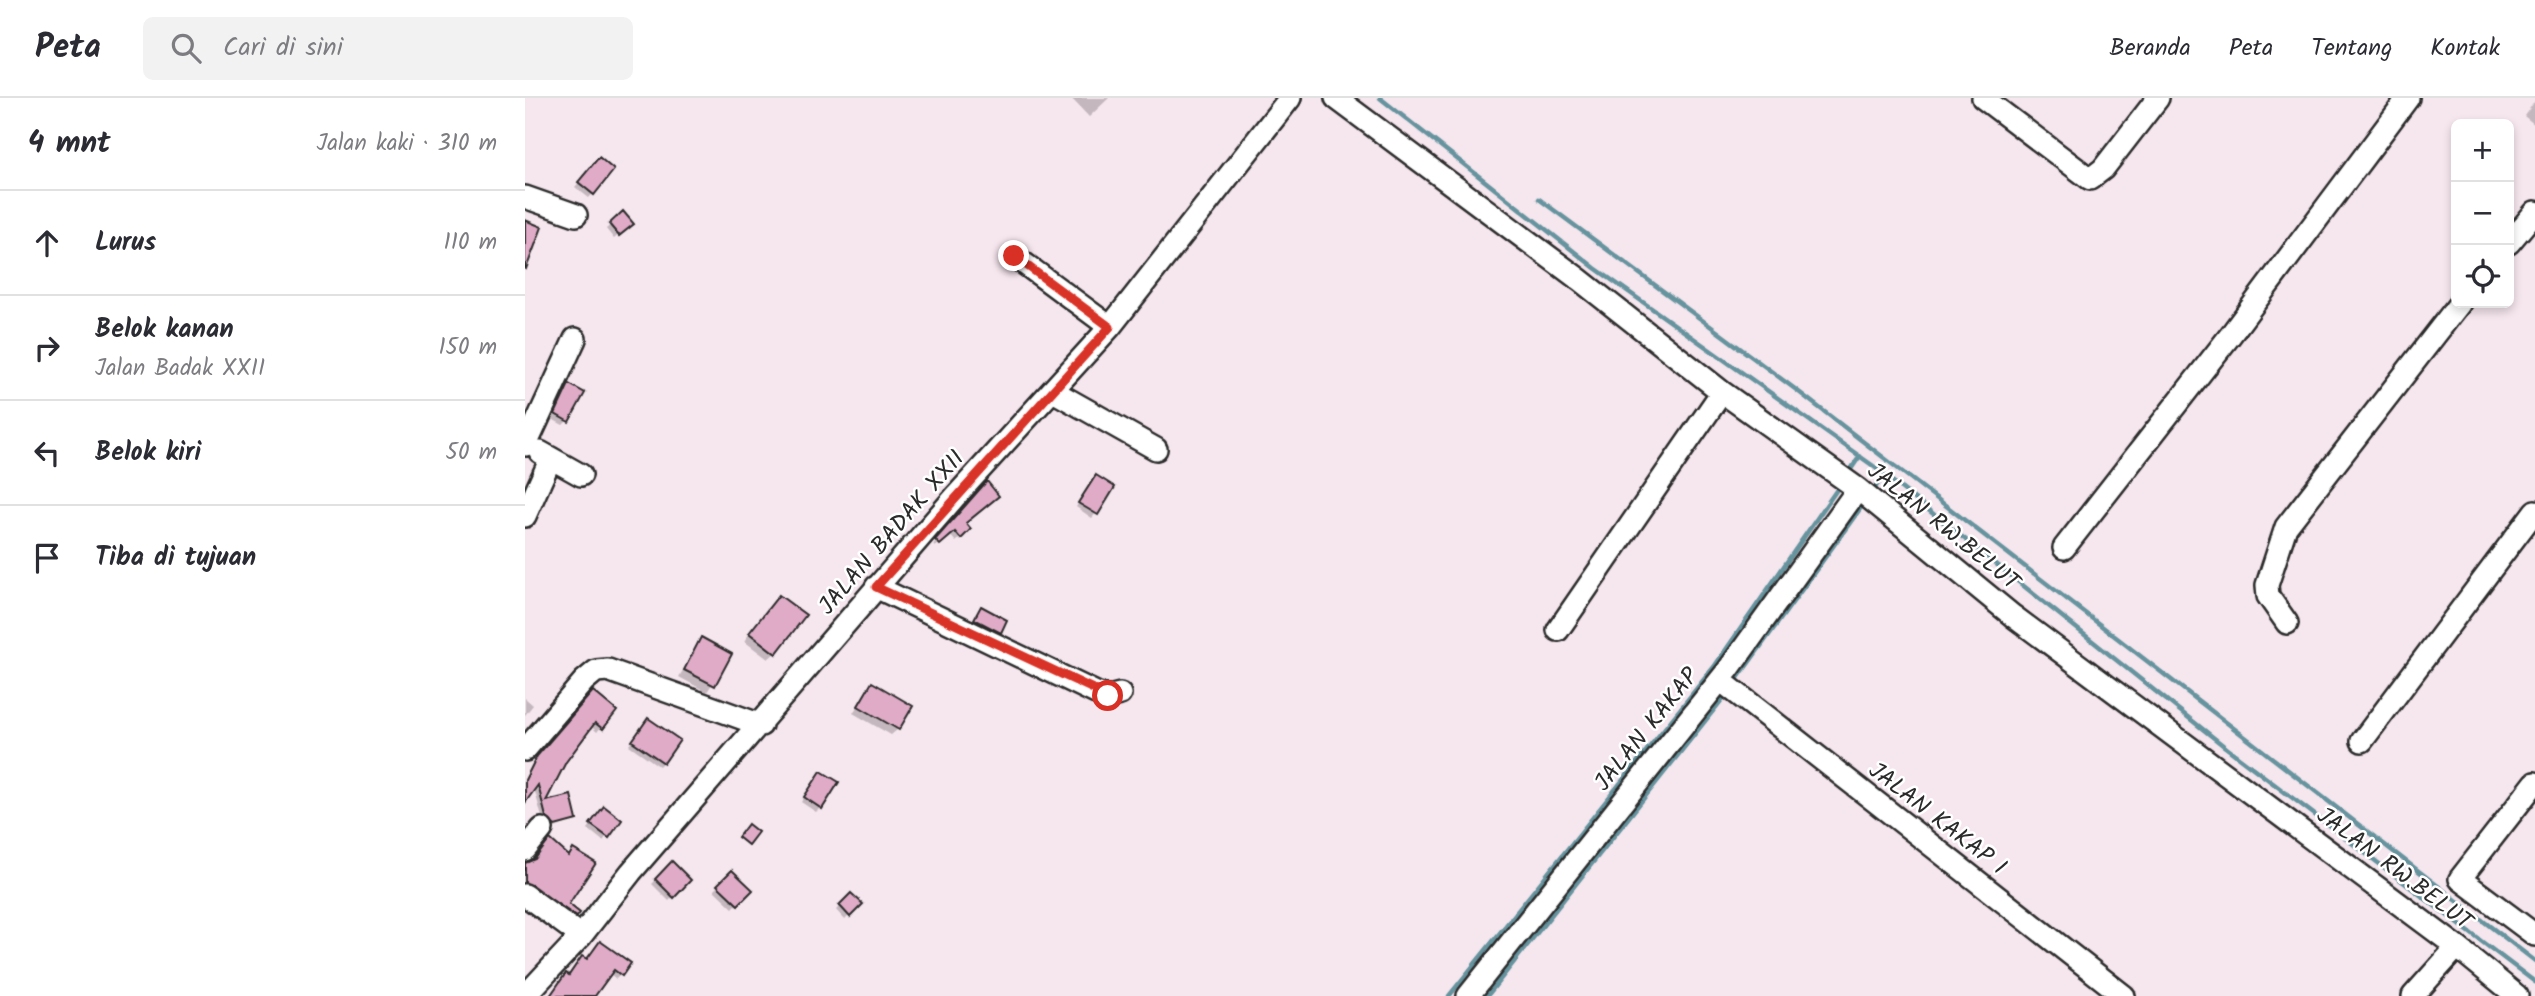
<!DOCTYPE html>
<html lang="id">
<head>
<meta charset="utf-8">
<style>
  body { margin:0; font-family:Kalam,sans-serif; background:#f2f2f3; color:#2b2b33 }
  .controls { position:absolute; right:21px; top:21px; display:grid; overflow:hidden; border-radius:10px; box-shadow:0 4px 10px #0003 }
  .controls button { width:63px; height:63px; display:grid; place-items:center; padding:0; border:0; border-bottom:2px solid #e1e1e2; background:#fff; color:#2b2b33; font:35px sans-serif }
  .stop { position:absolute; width:21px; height:21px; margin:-16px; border:5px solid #d93025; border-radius:50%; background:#fff }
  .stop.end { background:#d93025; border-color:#fff; box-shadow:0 2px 7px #0008 }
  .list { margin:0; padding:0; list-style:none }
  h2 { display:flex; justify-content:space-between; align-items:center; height:91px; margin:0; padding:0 28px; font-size:30px }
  h2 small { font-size:23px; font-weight:400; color:#7c7c81 }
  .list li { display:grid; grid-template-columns:46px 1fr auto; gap:21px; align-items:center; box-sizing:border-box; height:105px; padding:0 28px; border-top:2px solid #e1e1e2 }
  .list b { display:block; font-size:26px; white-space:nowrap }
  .list p { margin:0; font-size:23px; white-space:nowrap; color:#7c7c81 }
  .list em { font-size:23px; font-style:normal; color:#7c7c81 }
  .icon { flex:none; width:38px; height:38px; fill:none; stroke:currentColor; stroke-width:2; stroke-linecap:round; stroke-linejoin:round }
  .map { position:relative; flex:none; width:2010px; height:898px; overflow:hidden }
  header { display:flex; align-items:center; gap:42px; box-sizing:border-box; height:98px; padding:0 35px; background:#fff; border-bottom:2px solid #e1e1e2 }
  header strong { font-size:33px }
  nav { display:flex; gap:38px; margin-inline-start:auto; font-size:24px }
  .search { width:490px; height:63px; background:#f2f2f3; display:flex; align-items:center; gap:18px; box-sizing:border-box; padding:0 24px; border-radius:10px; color:#7c7c81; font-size:26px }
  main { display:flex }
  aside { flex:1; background:#fff }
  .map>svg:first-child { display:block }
  .shadow { fill:#0003 }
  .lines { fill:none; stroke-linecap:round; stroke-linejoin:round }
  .stream { stroke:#65939e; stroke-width:4.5 }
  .building { fill:#e0abc6; stroke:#2b2b2b; stroke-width:2 }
  .minor-casing { stroke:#2b2b2b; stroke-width:26 }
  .minor { stroke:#fff; stroke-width:21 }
  .route { stroke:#d93025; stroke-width:9 }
  .labels { text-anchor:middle; stroke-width:5; stroke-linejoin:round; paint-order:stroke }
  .street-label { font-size:24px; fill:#2b2b2b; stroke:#fff }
</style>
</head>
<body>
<header>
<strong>Peta</strong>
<div class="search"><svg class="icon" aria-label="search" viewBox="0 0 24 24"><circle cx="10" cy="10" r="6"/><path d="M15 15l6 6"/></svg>Cari di sini</div>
<nav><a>Beranda</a><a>Peta</a><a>Tentang</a><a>Kontak</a></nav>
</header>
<main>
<aside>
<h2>4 mnt<small>Jalan kaki · 310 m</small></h2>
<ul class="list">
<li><svg class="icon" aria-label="ahead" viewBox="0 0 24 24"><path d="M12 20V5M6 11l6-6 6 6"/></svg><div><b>Lurus</b></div><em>110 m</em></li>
<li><svg class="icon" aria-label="right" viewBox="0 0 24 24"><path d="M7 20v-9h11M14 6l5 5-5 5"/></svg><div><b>Belok kanan</b><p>Jalan Badak XXII</p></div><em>150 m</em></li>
<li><svg class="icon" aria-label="left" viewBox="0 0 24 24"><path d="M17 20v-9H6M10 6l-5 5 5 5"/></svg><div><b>Belok kiri</b></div><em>50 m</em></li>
<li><svg class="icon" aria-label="arrive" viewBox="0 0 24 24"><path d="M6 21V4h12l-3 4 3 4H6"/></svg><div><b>Tiba di tujuan</b></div></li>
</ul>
</aside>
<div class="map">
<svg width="2010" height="898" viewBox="0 0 2010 898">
  <rect width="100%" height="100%" fill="#f6e6ee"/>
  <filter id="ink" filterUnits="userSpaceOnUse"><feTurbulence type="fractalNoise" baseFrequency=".0143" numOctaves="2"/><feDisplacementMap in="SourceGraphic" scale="14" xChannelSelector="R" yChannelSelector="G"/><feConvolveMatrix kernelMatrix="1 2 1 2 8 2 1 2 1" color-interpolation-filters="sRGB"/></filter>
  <g filter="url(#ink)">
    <!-- shadow -->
    <path class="shadow" d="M 546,0 L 584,0 L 564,19 Z
      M 2010,3 L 2010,27 L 1999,18 Z
      M 70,66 L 87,73 L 64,100 L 50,89 Z
      M 98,116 L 106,126 L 89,141 L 81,131 Z
      M 44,288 L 42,323 L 38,327 L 27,321 Z
      M 567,383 L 571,415 L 567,420 L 551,409 Z
      M 462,386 L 439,426 L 444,431 L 431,444 L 425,437 L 410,449 L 408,447 Z
      M 247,505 L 250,555 L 243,561 L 219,543 Z
      M 456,510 L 474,533 L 470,538 L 446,526 Z
      M 177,541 L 205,557 L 182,594 L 154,579 Z
      M 347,586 L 373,631 L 366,637 L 328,615 Z
      M 64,599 L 89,613 L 72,634 L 66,628 L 40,663 L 18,706 L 44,699 L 50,722 L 25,732 L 18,723 L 9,690 L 0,702 L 0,681 L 8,664 Z
      M 0,600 L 8,607 L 0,617 Z
      M 123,622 L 138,664 L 134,668 L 104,647 Z
      M 293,679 L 295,710 L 291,714 L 276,704 Z
      M 75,715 L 95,722 L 78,743 L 63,731 Z
      M 48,753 L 41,807 L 52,815 L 46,821 L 0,789 L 0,766 L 43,760 Z
      M 147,766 L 164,782 L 144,803 L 127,786 Z
      M 207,774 L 225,792 L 208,810 L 189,792 Z
      M 326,797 L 335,806 L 320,822 L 311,812 Z
      M 71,849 L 96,876 L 91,881 L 84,875 L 68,898 L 25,898 Z"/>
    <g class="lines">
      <!-- stream -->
      <path class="stream" d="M 855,0 L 1070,170 L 1347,367 L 1699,648 L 2010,884
        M 1014,101 L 1270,291 L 2010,863
        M 1322,377 L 1335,358
        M 1347,394 L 1359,377
        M 1210,584 L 1340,404
        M 924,898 L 1189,569 L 1315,387
        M 962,898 L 1203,594"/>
    </g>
    <!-- building -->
    <path class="building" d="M 74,59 L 89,72 L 69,97 L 53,84 Z
      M 98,113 L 109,126 L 94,138 L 84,126 Z
      M 0,122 L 17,129 L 1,171 L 0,170 Z
      M 44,286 L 60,295 L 44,324 L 30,316 Z
      M 571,377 L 590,389 L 573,417 L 553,405 Z
      M 462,383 L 474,398 L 441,425 L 446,431 L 436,441 L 430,434 L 415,447 L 410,442 Z
      M 254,497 L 281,517 L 251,556 L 224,535 Z
      M 456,508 L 482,522 L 476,535 L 449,521 Z
      M 176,539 L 207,556 L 190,588 L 159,572 Z
      M 347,584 L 388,608 L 374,632 L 333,608 Z
      M 68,593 L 92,613 L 78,631 L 70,625 L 41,664 L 21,703 L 46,697 L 52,722 L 30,728 L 21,719 L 13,687 L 0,705 L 0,682 L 12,658 Z
      M 123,620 L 155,642 L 139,665 L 107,643 Z
      M 296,673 L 314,684 L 297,711 L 279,699 Z
      M 79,708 L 97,722 L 84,740 L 65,726 Z
      M 223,726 L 233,734 L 223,747 L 213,739 Z
      M 25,741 L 44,758 L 48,751 L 71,765 L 44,806 L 55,815 L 52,819 L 0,784 L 0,765 L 10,761 Z
      M 147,763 L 166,782 L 149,800 L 130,781 Z
      M 207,772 L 228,792 L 213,807 L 192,787 Z
      M 326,795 L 338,806 L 325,819 L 314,807 Z
      M 75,843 L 106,865 L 97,878 L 89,872 L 70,898 L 25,898 L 41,875 L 44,877 L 57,858 L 62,861 Z"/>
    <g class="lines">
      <defs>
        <path id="minor" d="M 811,0 L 1055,182 L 1197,294 L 1333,391 L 1488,518 L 1932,849 L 1992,898
          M 1458,0 L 1565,81 L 1578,71 L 1633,0
          M 0,99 L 51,117
          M 1984,145 L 2010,114
          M 489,158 L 585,229
          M 528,293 L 631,351
          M 1,347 L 50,241
          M 15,354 L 56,377
          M 0,418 L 26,360
          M 1539,450 L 1704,239 L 1883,0
          M 351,489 L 571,595 L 583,599 L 595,596
          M 1762,525 L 1743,498 L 1742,487 L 1761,429 L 1935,205
          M 1033,532 L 1197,294
          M 1195,582 L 1599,898
          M 1837,643 L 2010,413
          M 0,652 L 59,583 L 71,573 L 83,572 L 236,627
          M 2010,685 L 1935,781 L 2010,837
          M 0,752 L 17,731
          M 0,797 L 56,838
          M 0,898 L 56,838 L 106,774 L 430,399 L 585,229 L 765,0
          M 943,898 L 1203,572 L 1333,391
          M 1888,898 L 1932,849"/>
      </defs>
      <!-- minor casing -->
      <use href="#minor" class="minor-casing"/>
      <!-- minor -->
      <use href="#minor" class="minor"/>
    </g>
  </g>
  <g class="lines" filter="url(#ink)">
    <!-- route -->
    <path class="route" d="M 489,158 L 585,229 L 351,489 L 583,598"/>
  </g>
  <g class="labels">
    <!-- street labels -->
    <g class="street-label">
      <text transform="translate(1419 428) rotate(39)" y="8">JALAN RW.BELUT</text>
      <text transform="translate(366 434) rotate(-49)" y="8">JALAN BADAK XXII</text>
      <text transform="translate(1121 631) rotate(-51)" y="8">JALAN KAKAP</text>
      <text transform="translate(1413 720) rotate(38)" y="8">JALAN KAKAP I</text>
      <text transform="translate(1870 770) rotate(37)" y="8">JALAN RW.BELUT</text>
    </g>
  </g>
</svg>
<div class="controls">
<button>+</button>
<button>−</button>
<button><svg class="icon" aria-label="locate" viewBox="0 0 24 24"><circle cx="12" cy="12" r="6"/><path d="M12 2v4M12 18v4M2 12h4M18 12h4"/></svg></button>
</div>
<div class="stop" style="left:583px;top:598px"></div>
<div class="stop end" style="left:489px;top:158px"></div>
</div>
</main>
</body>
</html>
